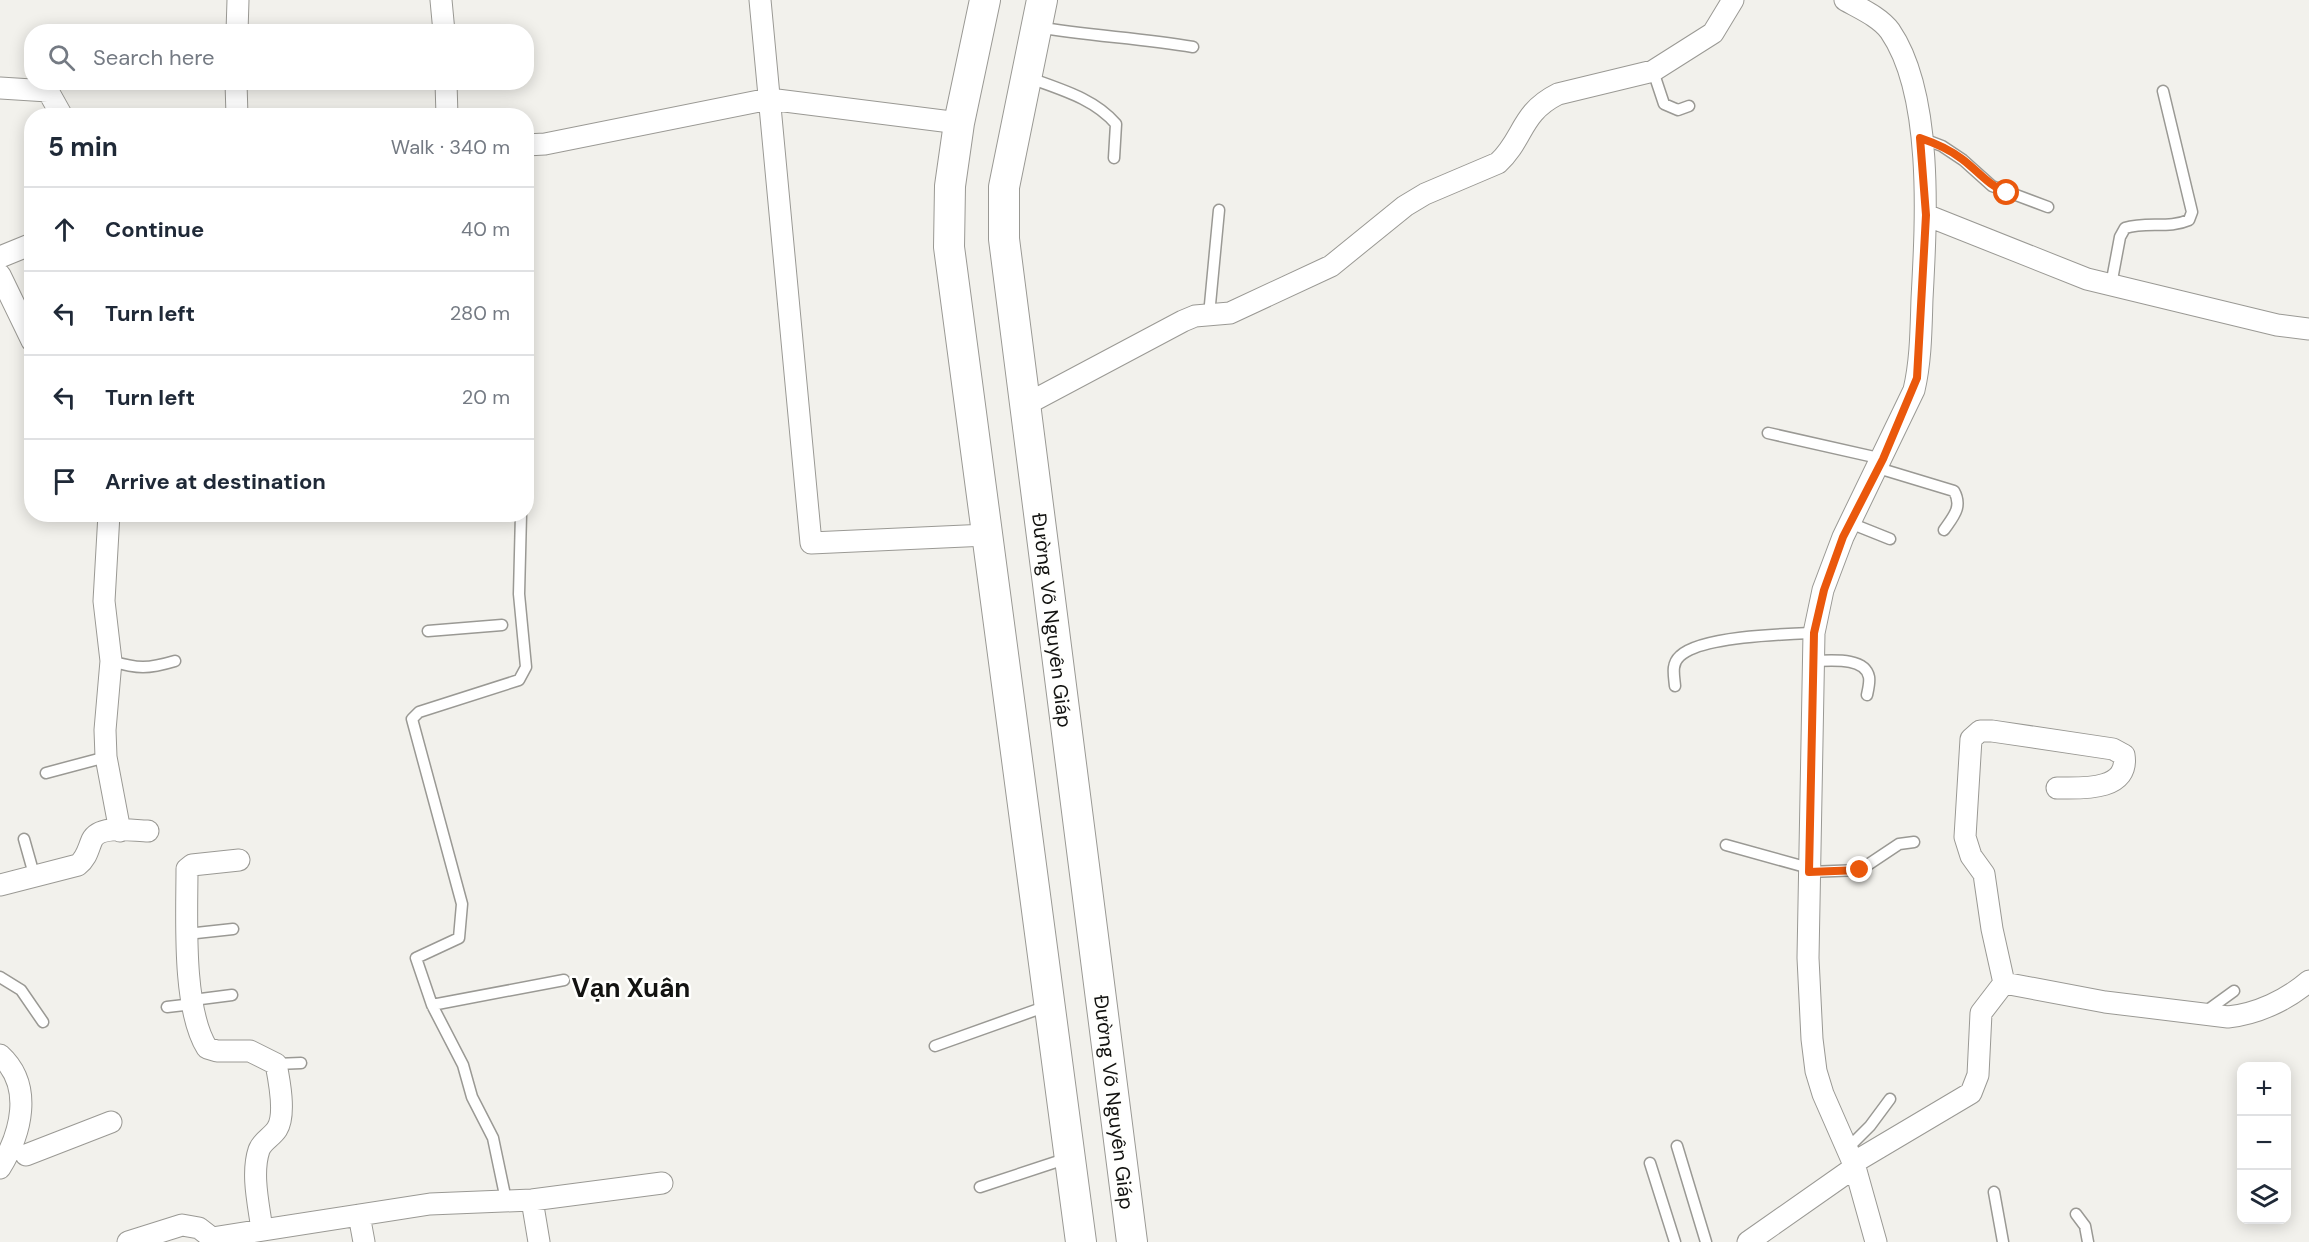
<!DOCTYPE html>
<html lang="en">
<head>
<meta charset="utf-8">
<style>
  body { margin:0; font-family:"DM Sans",sans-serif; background:#f6f6f7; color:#1f2937 }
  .controls { position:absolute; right:18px; bottom:18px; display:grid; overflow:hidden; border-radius:12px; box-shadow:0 3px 15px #0003 }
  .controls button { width:54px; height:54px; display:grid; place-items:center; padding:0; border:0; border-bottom:2px solid #e0e1e3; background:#fff; color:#1f2937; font:30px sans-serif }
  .stop { position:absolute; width:18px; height:18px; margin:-14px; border:4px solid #ea580c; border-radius:50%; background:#fff }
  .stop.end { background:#ea580c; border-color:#fff; box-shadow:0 2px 6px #0008 }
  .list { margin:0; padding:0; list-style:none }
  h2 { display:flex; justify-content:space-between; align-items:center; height:78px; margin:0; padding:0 24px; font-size:26px }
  h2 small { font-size:20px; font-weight:400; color:#747a83 }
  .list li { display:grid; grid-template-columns:39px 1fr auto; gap:18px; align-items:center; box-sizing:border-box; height:84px; padding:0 24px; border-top:2px solid #e0e1e3 }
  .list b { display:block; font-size:22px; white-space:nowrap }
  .list em { font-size:20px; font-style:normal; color:#747a83 }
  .icon { flex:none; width:33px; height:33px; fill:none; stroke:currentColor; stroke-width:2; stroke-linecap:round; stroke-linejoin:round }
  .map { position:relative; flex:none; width:2309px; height:1242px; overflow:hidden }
  .search { position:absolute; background:#fff; box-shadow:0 3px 15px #0003; left:24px; top:24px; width:510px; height:66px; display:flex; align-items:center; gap:15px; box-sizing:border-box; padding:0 21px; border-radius:24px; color:#747a83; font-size:22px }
  .panel { position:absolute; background:#fff; box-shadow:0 3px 15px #0003; left:24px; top:108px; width:510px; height:414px; border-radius:24px }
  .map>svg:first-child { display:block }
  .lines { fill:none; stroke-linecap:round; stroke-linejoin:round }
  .service-casing { stroke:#9a9994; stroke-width:13 }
  .minor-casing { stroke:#9a9994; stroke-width:23 }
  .secondary-casing { stroke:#9a9994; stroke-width:32 }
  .service { stroke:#fff; stroke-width:10 }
  .minor { stroke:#fff; stroke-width:21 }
  .secondary { stroke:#fff; stroke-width:30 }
  .route { stroke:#ea580c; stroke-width:8 }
  .labels { text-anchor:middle; stroke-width:5; stroke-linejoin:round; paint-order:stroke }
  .street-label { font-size:20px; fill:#131311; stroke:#fffffd }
  .district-label { font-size:26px; font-weight:bold; fill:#131311; stroke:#fffffd }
</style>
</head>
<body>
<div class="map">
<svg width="2309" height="1242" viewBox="0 0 2309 1242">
  <rect width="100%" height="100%" fill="#f2f1ec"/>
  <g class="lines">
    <defs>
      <path id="service" d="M 1037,27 C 1089,36 1141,38 1193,47
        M 1653,71 L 1664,104 L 1678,110 L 1689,106
        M 1027,77 C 1059,89 1094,98 1116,124 L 1114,158
        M 1921,138 L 1942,146 L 1963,160 L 1992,186 L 2048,207
        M 2111,285 L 2120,237 L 2125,228 C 2146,221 2169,229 2189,220 L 2192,212 L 2163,91
        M 1209,315 L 1219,210
        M 1768,433 L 1883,459
        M 1878,468 L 1954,491 C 1963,507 1953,517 1944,530
        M 1850,523 L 1890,539
        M 428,631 L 502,625
        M 111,661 C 138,669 148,669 175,661
        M 1813,661 C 1828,661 1865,656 1869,677 C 1870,682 1868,690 1867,695
        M 1675,686 C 1674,675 1671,664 1680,656 C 1701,636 1784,634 1814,633
        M 46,773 L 106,757
        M 24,839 L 35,878
        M 1726,845 L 1809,868
        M 1809,872 L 1860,870 L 1899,844 L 1914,842
        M 187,934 L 233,929
        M 0,977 L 21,990 L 43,1022
        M 193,1000 L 232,995
        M 432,1005 L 564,980
        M 167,1007 L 193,1004
        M 2205,1012 L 2234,991
        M 935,1046 L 1047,1006
        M 276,1064 L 301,1063
        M 1677,1146 L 1706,1242
        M 1847,1149 L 1870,1126 L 1890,1099
        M 1650,1163 L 1675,1242
        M 980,1187 L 1068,1158
        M 1994,1192 L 2003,1242
        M 506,1200 L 493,1138 L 472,1097 L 463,1065 L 432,1005 L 416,958 L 459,938 L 462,904 L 412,719 L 419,712 L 519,680 L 526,667 L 519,594 L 521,514
        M 2076,1214 L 2085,1226 L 2088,1242"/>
      <path id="minor" d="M 441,0 L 444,32
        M 760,0 L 811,543 L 987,535
        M 1845,0 C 1859,8 1880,17 1890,31 C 1934,95 1926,224 1922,299 C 1921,329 1921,360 1914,390 L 1843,537 L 1823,590 L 1814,633 L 1808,958 L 1812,1039 L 1816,1071 L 1823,1094 L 1855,1167 L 1876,1242
        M 237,32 L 238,0
        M 236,82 L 237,116
        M 446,82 L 447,116
        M 0,88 L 48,91 L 62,116
        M 526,145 L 545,144 L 769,99 L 959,123
        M 1926,215 L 2087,279 L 2277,325 L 2309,329
        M 0,257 L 32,244
        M 0,275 L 32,341
        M 1025,405 L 1183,321 L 1195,316 L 1230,313 L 1331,266 L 1405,206 L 1425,194 L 1498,163 C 1524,139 1520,113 1558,94 L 1653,71 L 1713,33 L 1733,0
        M 109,514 L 104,601 L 111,661 L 105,730 L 106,757 L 120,831
        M 239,860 L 192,865 L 187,869 C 187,916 182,1008 207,1048 L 217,1051 L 250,1051 L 276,1064 C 279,1079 286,1115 277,1129 C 272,1137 262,1141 259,1150 C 251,1174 259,1206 262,1230
        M 0,885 L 78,865 C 87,858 88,849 92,840 C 100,824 133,831 148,831
        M 2004,983 L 1992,929 L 1984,874 L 1971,856 L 1965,837 L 1971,739 L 1980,731 L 1992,731 L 2113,749 L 2124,755 C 2130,792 2079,788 2057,788
        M 0,1055 C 34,1086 21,1134 0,1168
        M 26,1155 L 111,1122
        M 1853,1163 L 1971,1093 L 1978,1075 L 1981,1013 L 2004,983 L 2105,1002 L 2228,1017 C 2257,1014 2287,1000 2309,981
        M 532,1200 L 539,1242
        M 359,1215 L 364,1242
        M 128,1242 L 182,1225 L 199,1228 L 212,1238
        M 213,1242 L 212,1238 L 430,1204 L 532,1200 L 662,1183
        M 1748,1242 L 1855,1167"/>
      <path id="secondary" d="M 985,0 L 959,123 L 950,186 L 949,247 L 1081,1242
        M 1042,0 L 1004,187 L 1004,239 L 1132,1242"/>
    </defs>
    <!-- service casing -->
    <use href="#service" class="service-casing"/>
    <!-- minor casing -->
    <use href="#minor" class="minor-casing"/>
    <!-- secondary casing -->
    <use href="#secondary" class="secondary-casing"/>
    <!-- service -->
    <use href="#service" class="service"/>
    <!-- minor -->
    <use href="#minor" class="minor"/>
    <!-- secondary -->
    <use href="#secondary" class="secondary"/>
  </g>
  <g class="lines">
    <!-- route -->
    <path class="route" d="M 1860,870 L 1809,872 L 1814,633 L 1824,590 L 1843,537 L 1883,459 L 1917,378 L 1926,215 L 1920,138 C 1935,143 1949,149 1962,159 C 1978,171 1988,185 2007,193"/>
  </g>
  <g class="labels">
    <!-- street labels -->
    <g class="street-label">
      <text transform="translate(1052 620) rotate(83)" y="7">Đường Võ Nguyên Giáp</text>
      <text transform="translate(1114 1102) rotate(83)" y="7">Đường Võ Nguyên Giáp</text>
    </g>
    <!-- district labels -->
    <g class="district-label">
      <text x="631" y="997">Vạn Xuân</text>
    </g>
  </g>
</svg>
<div class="controls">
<button>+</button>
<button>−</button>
<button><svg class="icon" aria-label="layers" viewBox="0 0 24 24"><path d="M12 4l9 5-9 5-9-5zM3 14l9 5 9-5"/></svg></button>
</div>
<div class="stop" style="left:2007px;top:193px"></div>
<div class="stop end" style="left:1860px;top:870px"></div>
<div class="search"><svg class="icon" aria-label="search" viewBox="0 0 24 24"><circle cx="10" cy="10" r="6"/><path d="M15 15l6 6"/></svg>Search here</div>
<section class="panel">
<h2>5 min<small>Walk · 340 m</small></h2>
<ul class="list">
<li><svg class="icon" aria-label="ahead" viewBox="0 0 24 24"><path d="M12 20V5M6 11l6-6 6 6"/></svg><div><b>Continue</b></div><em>40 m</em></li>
<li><svg class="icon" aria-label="left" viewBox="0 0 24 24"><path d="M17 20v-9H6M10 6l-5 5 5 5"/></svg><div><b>Turn left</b></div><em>280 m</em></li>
<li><svg class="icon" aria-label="left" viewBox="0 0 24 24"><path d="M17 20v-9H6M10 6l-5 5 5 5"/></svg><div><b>Turn left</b></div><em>20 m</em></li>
<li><svg class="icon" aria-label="arrive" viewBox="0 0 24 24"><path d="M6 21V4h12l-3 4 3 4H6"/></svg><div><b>Arrive at destination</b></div></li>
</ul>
</section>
</div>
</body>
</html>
